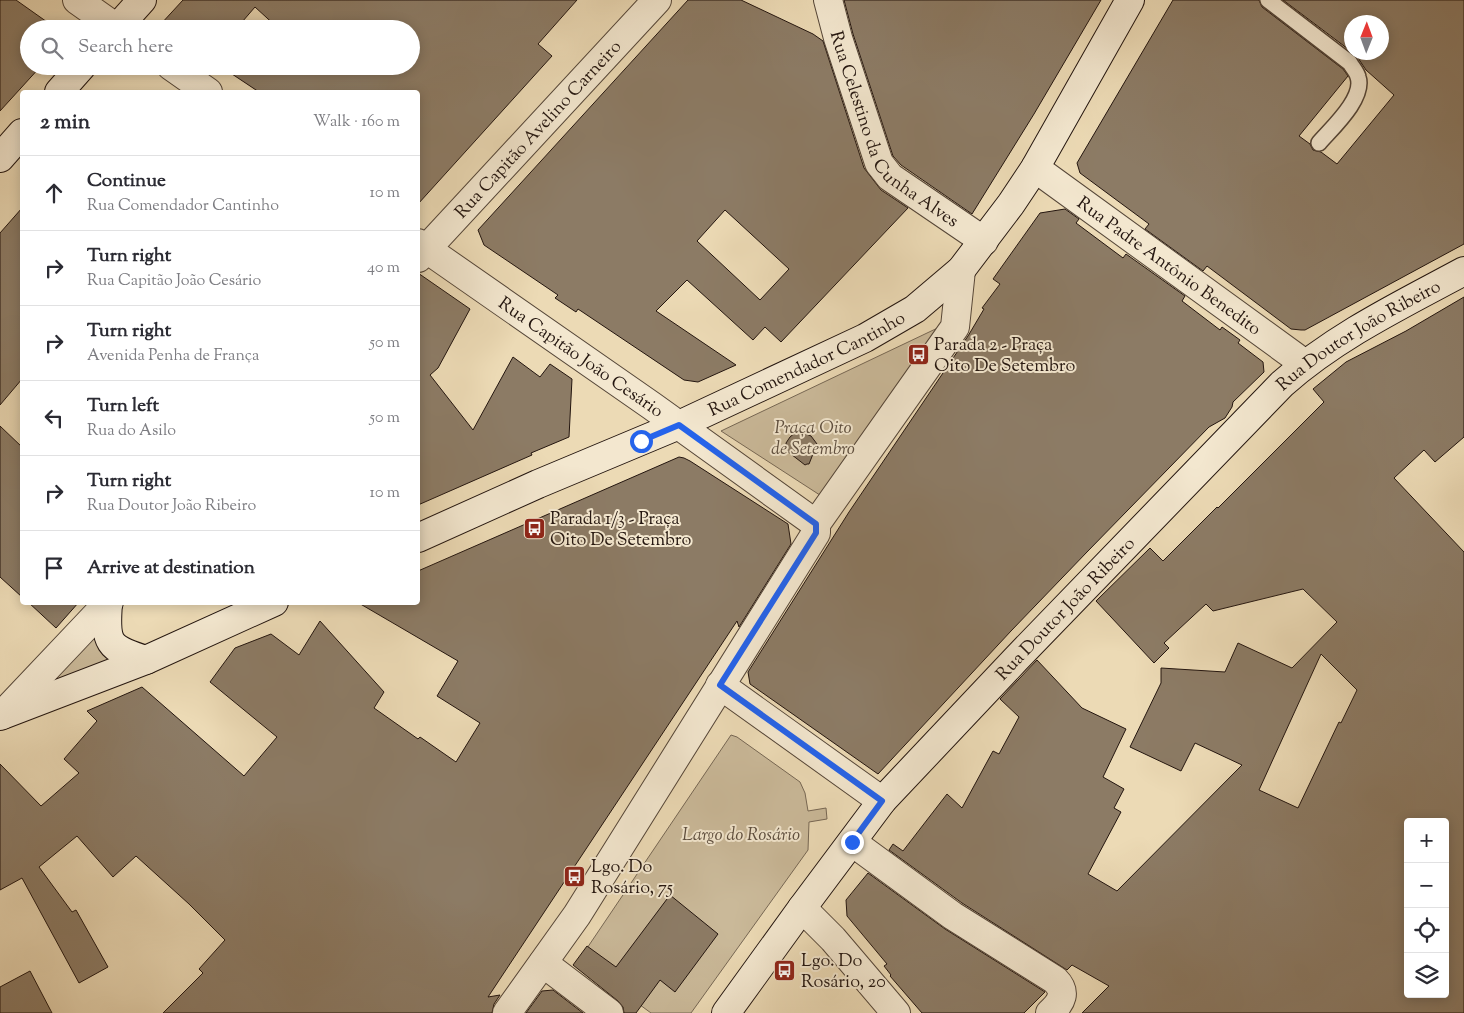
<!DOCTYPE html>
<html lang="en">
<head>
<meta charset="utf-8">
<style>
  body { margin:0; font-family:"Sorts Mill Goudy",serif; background:#f2f2f3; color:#2b2b33 }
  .controls { position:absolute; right:15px; bottom:15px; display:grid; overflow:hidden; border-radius:5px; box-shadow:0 2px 12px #0003 }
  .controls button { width:45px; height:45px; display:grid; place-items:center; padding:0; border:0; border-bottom:1px solid #e1e1e2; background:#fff; color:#2b2b33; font:25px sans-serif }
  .compass { position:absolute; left:1344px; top:15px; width:45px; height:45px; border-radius:50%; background:#fff; box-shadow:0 2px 12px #0003; rotate:1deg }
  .stop { position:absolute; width:15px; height:15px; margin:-11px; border:4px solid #2563eb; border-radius:50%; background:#fff }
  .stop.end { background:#2563eb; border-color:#fff; box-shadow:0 1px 5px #0008 }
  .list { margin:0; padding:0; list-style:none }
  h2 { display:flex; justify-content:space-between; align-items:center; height:65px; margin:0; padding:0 20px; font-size:21px }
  h2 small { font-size:16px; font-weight:400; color:#7c7c81 }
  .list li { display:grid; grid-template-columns:32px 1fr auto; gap:15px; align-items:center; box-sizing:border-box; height:75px; padding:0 20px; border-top:1px solid #e1e1e2 }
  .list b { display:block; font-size:19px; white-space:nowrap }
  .list p { margin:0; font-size:16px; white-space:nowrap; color:#7c7c81 }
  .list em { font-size:16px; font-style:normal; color:#7c7c81 }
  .icon { flex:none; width:28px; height:28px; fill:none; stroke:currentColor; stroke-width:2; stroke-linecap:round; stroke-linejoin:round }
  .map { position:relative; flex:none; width:1464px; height:1013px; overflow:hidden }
  .search { position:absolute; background:#fff; box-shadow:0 2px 12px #0003; left:20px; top:20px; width:400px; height:55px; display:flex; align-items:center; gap:12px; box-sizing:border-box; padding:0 18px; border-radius:28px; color:#7c7c81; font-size:19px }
  .panel { position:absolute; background:#fff; box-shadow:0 2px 12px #0003; left:20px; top:90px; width:400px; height:515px; border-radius:5px }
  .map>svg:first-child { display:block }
  .green { fill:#cab999; stroke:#766754 }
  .building { fill:#8c7b65; stroke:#23150f; fill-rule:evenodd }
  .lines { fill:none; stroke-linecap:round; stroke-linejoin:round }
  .lane-casing { stroke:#554638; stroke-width:18 }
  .street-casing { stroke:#554638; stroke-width:30 }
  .secondary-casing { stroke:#23150f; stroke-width:30 }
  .lane { stroke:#f3e7cf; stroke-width:15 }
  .street { stroke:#f3e7cf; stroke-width:28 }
  .secondary { stroke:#f3e7cf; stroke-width:28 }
  .route { stroke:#2563eb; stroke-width:6 }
  .labels { text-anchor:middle; stroke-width:4; stroke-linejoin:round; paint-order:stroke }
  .street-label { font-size:18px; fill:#23150f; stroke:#f3e7cf }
  .poi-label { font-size:18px; fill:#23150f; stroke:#f3e7cf; text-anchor:start }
  .park-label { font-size:18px; font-style:italic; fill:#5d4e3f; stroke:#f3e7cf }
</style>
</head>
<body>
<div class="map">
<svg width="1464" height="1013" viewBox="0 0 1464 1013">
  <rect width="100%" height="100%" fill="#ecdab5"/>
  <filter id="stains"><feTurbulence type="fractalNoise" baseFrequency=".004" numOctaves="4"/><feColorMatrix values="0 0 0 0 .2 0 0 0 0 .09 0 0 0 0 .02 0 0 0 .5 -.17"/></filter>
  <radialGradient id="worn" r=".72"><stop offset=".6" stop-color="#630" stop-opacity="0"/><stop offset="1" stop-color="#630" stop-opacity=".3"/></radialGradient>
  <!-- green -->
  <path class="green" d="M 946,324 L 826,499 L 721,431 Z
    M 97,631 L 118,658 L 45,689 Z
    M 731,735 L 737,737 L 800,782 L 805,793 L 808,811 L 826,808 L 827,819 L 809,822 L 808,850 L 691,1013 L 651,1013 L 579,960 Z"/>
  <!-- building -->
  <path class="building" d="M 0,0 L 16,0 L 57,29 L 29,29 L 29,66 L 41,66 L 0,111 Z
    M 183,0 L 577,0 L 538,44 L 552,56 L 418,204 L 418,92 L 259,92 L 220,66 L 411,66 L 411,29 L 279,29 L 255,7 L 236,29 L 165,29 L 160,25 Z
    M 688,0 L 741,0 L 813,34 L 823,41 L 864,168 L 881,190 L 908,208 L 781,342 L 765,327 L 753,340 L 687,280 L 656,311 L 736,365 L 698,382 L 684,380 L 578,309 L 576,312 L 555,298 L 558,295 L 484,245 L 478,230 ZM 725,210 L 789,269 L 760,300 L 697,241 Z
    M 844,0 L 1101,0 L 1034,114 L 972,214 L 901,165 L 893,156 L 853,34 Z
    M 1173,0 L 1259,0 L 1262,7 L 1343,69 L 1348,76 L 1299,136 L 1310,144 L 1313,150 L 1321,152 L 1337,164 L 1394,95 L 1366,70 L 1358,58 L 1352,52 L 1382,52 L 1382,22 L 1352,22 L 1352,52 L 1283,0 L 1464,0 L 1464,244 L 1305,330 L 1301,330 L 1291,329 L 1207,266 L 1203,271 L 1145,229 L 1149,224 L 1080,173 L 1077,163 Z
    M 22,208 L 22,379 L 0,405 L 0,233 Z
    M 1065,209 L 1079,219 L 1076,223 L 1123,258 L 1126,254 L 1185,296 L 1182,301 L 1220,330 L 1222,327 L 1240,340 L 1238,343 L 1263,362 L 1264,372 L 1233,402 L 1232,407 L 1225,418 L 1209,427 L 1087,552 L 1011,631 L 878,774 L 750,684 L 748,672 L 849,512 L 968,336 L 984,309 L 982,308 L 1000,284 L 993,279 L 1040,213 Z
    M 418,273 L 470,309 L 438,368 L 430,375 L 473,430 L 513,357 L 540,377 L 550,364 L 572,379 L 569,437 L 531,453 L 532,455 L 418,505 Z
    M 1464,297 L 1464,437 L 1435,462 L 1424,450 L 1394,478 L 1464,552 L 1464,1013 L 1082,1013 L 1109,986 L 1072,965 L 1067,970 L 962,903 L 889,850 L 893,844 L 903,851 L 947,794 L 962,808 L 993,751 L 999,754 L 1019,717 L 1000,699 L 1037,660 L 1082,708 L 1126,729 L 1103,777 L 1124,789 L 1114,808 L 1121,812 L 1088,874 L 1117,891 L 1242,765 L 1195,743 L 1181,771 L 1130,747 L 1161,683 L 1161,668 L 1225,672 L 1238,643 L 1292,668 L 1337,622 L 1303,589 L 1213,611 L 1206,604 L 1164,643 L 1169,648 L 1154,663 L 1096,601 L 1150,548 L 1163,561 L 1217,507 L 1218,508 L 1324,402 L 1313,389 L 1346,362 L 1406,331 ZM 1321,654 L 1357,690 L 1341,723 L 1339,722 L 1298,808 L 1259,790 ZM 1408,822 L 1445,822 L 1445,994 L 1408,994 Z
    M 0,426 L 22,447 L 22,597 L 0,577 Z
    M 796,432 L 804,433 L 811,436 L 817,444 L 809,464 L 807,464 L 805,465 L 787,451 L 786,443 L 790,437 Z
    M 679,457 L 684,458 L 690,461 L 788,524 L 791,544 L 739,627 L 737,621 L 488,997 L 500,995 L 494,1004 L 492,1013 L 163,1013 L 203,973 L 199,969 L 225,940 L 189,904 L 136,856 L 113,877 L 77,836 L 39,867 L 72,912 L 76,910 L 108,967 L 79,983 L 22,878 L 0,890 L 0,764 L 41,806 L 79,773 L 64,759 L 97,721 L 87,711 L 142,687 L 244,776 L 277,737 L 210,682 L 235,648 L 271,634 L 299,655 L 320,621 L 384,692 L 374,708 L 418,739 L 420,737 L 456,762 L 480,723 L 437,696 L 458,661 L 357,602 L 418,602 L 418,571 Z
    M 28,602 L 79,602 L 56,628 Z
    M 868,873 L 945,929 L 1045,992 L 1024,1013 L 922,1013 L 890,976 L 891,975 L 884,966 L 887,964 L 847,916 L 846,900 Z
    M 670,895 L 718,934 L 675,992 L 660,980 L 636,1013 L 624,1013 L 623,1007 L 618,1001 L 573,965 L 587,946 L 616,967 Z
    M 30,971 L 52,1013 L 0,1013 L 0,987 Z
    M 553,990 L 583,1013 L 526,1013 L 542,991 Z"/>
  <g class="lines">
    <defs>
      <path id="lane" d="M 1268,0 L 1350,63 C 1352,67 1357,72 1358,77 C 1365,98 1332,128 1319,143"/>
      <g id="street">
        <path d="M 77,0 L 118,29"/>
        <path id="s1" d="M 828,0 L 838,38 L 879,163 L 890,177 L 984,241"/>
        <path d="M 171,66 L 208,92"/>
        <path id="s2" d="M 1035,168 L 1305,364"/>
        <path id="s3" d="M 418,243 L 652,406 L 816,524"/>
        <path id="s4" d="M 418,258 L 657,0"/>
        <path d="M 816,524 L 955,327 L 961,270"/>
        <path d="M 720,685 L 882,801"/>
        <path d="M 2,715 L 109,602"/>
        <path d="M 852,842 L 953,916 L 1055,980 C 1067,992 1062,1002 1050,1013"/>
        <path d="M 802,908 L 833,939 L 896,1013"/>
        <path d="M 543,963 L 609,1013"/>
        <path d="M 507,1013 L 577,915 L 816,533 L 816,524"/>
      </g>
      <g id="secondary">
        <path d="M 116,29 L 142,0"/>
        <path d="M 59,92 L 82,66"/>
        <path d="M 0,158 L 22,133"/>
        <path id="s5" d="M 418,538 L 538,484 L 679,425 L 865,338 L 915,309 L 961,270 L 1011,204 L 1035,168 L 1130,0"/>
        <path d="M 108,603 C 105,643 107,648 146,660"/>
        <path d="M 0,716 L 146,660 L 274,602"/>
        <path id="s6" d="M 726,1013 L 802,908 L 882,801 L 1016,659 L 1282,384 C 1336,336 1401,305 1464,271"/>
      </g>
    </defs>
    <!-- lane casing -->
    <use href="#lane" class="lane-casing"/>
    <!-- street casing -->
    <use href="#street" class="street-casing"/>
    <!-- secondary casing -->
    <use href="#secondary" class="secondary-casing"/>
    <!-- lane -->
    <use href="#lane" class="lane"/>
    <!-- street -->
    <use href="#street" class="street"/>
    <!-- secondary -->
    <use href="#secondary" class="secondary"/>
  </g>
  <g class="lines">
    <!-- route -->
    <path class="route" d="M 641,441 L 679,425 L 816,524 L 816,533 L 720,685 L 882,801 L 852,842"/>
  </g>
  <!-- icons -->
  <defs>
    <symbol id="bus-square" viewBox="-11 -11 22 22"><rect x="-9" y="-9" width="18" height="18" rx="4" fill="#8f2418" stroke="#f3e7cf"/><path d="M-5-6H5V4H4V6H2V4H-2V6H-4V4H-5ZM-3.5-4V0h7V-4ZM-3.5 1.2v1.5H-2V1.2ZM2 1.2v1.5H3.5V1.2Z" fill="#fff"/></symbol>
  </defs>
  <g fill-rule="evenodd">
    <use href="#bus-square" x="906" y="342" width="25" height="25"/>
    <use href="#bus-square" x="522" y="516" width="25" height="25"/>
    <use href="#bus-square" x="562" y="864" width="25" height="25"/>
    <use href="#bus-square" x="772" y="958" width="25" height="25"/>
  </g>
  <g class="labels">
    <!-- street labels -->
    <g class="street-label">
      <text dy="6" stroke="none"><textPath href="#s1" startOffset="151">Rua Celestino da Cunha Alves</textPath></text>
      <text dy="6" stroke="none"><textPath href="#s4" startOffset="176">Rua Capitão Avelino Carneiro</textPath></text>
      <text dy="6" stroke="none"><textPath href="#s2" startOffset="166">Rua Padre Antônio Benedito</textPath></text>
      <text dy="6" stroke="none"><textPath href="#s6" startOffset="932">Rua Doutor João Ribeiro</textPath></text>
      <text dy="6" stroke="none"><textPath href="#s3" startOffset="199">Rua Capitão João Cesário</textPath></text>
      <text dy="6" stroke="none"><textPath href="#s5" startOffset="426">Rua Comendador Cantinho</textPath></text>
      <text dy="6" stroke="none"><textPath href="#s6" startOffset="529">Rua Doutor João Ribeiro</textPath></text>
    </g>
    <!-- poi labels -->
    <g class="poi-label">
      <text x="934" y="350">Parada 2 - Praça<tspan x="934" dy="21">Oito De Setembro</tspan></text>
      <text x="550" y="524">Parada 1/3 - Praça<tspan x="550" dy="21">Oito De Setembro</tspan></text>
      <text x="591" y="872">Lgo. Do<tspan x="591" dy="21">Rosário, 75</tspan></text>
      <text x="801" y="966">Lgo. Do<tspan x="801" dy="21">Rosário, 20</tspan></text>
    </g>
    <!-- park labels -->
    <g class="park-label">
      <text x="813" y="433">Praça Oito<tspan x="813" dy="21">de Setembro</tspan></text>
      <text x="741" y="840">Largo do Rosário</text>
    </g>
  </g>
  <rect width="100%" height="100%" filter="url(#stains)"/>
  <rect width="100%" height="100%" fill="url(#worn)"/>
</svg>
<div class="controls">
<button>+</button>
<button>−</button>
<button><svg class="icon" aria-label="locate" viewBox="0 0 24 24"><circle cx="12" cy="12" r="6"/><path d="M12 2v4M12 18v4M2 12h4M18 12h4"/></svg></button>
<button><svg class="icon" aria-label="layers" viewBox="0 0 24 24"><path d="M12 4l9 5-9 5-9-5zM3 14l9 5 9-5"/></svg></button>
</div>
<svg class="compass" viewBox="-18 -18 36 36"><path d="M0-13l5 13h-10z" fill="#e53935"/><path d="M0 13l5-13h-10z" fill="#7c7c81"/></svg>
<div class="stop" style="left:641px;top:441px"></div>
<div class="stop end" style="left:852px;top:842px"></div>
<div class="search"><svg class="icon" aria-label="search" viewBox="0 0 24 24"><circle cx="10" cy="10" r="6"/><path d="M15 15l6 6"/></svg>Search here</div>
<section class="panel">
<h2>2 min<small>Walk · 160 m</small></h2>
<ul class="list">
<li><svg class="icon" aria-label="ahead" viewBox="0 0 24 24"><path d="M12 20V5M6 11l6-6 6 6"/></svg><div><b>Continue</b><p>Rua Comendador Cantinho</p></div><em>10 m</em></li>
<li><svg class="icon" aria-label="right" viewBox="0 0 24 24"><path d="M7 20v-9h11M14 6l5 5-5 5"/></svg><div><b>Turn right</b><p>Rua Capitão João Cesário</p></div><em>40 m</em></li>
<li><svg class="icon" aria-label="right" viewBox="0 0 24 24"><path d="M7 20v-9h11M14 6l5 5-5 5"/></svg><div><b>Turn right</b><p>Avenida Penha de França</p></div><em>50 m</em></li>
<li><svg class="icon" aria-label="left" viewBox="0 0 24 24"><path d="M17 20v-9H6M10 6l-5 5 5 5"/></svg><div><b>Turn left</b><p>Rua do Asilo</p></div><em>50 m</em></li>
<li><svg class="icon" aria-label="right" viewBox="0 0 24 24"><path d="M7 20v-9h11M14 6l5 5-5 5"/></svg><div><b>Turn right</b><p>Rua Doutor João Ribeiro</p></div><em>10 m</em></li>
<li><svg class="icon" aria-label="arrive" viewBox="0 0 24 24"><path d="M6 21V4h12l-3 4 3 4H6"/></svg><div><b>Arrive at destination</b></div></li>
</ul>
</section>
</div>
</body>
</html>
